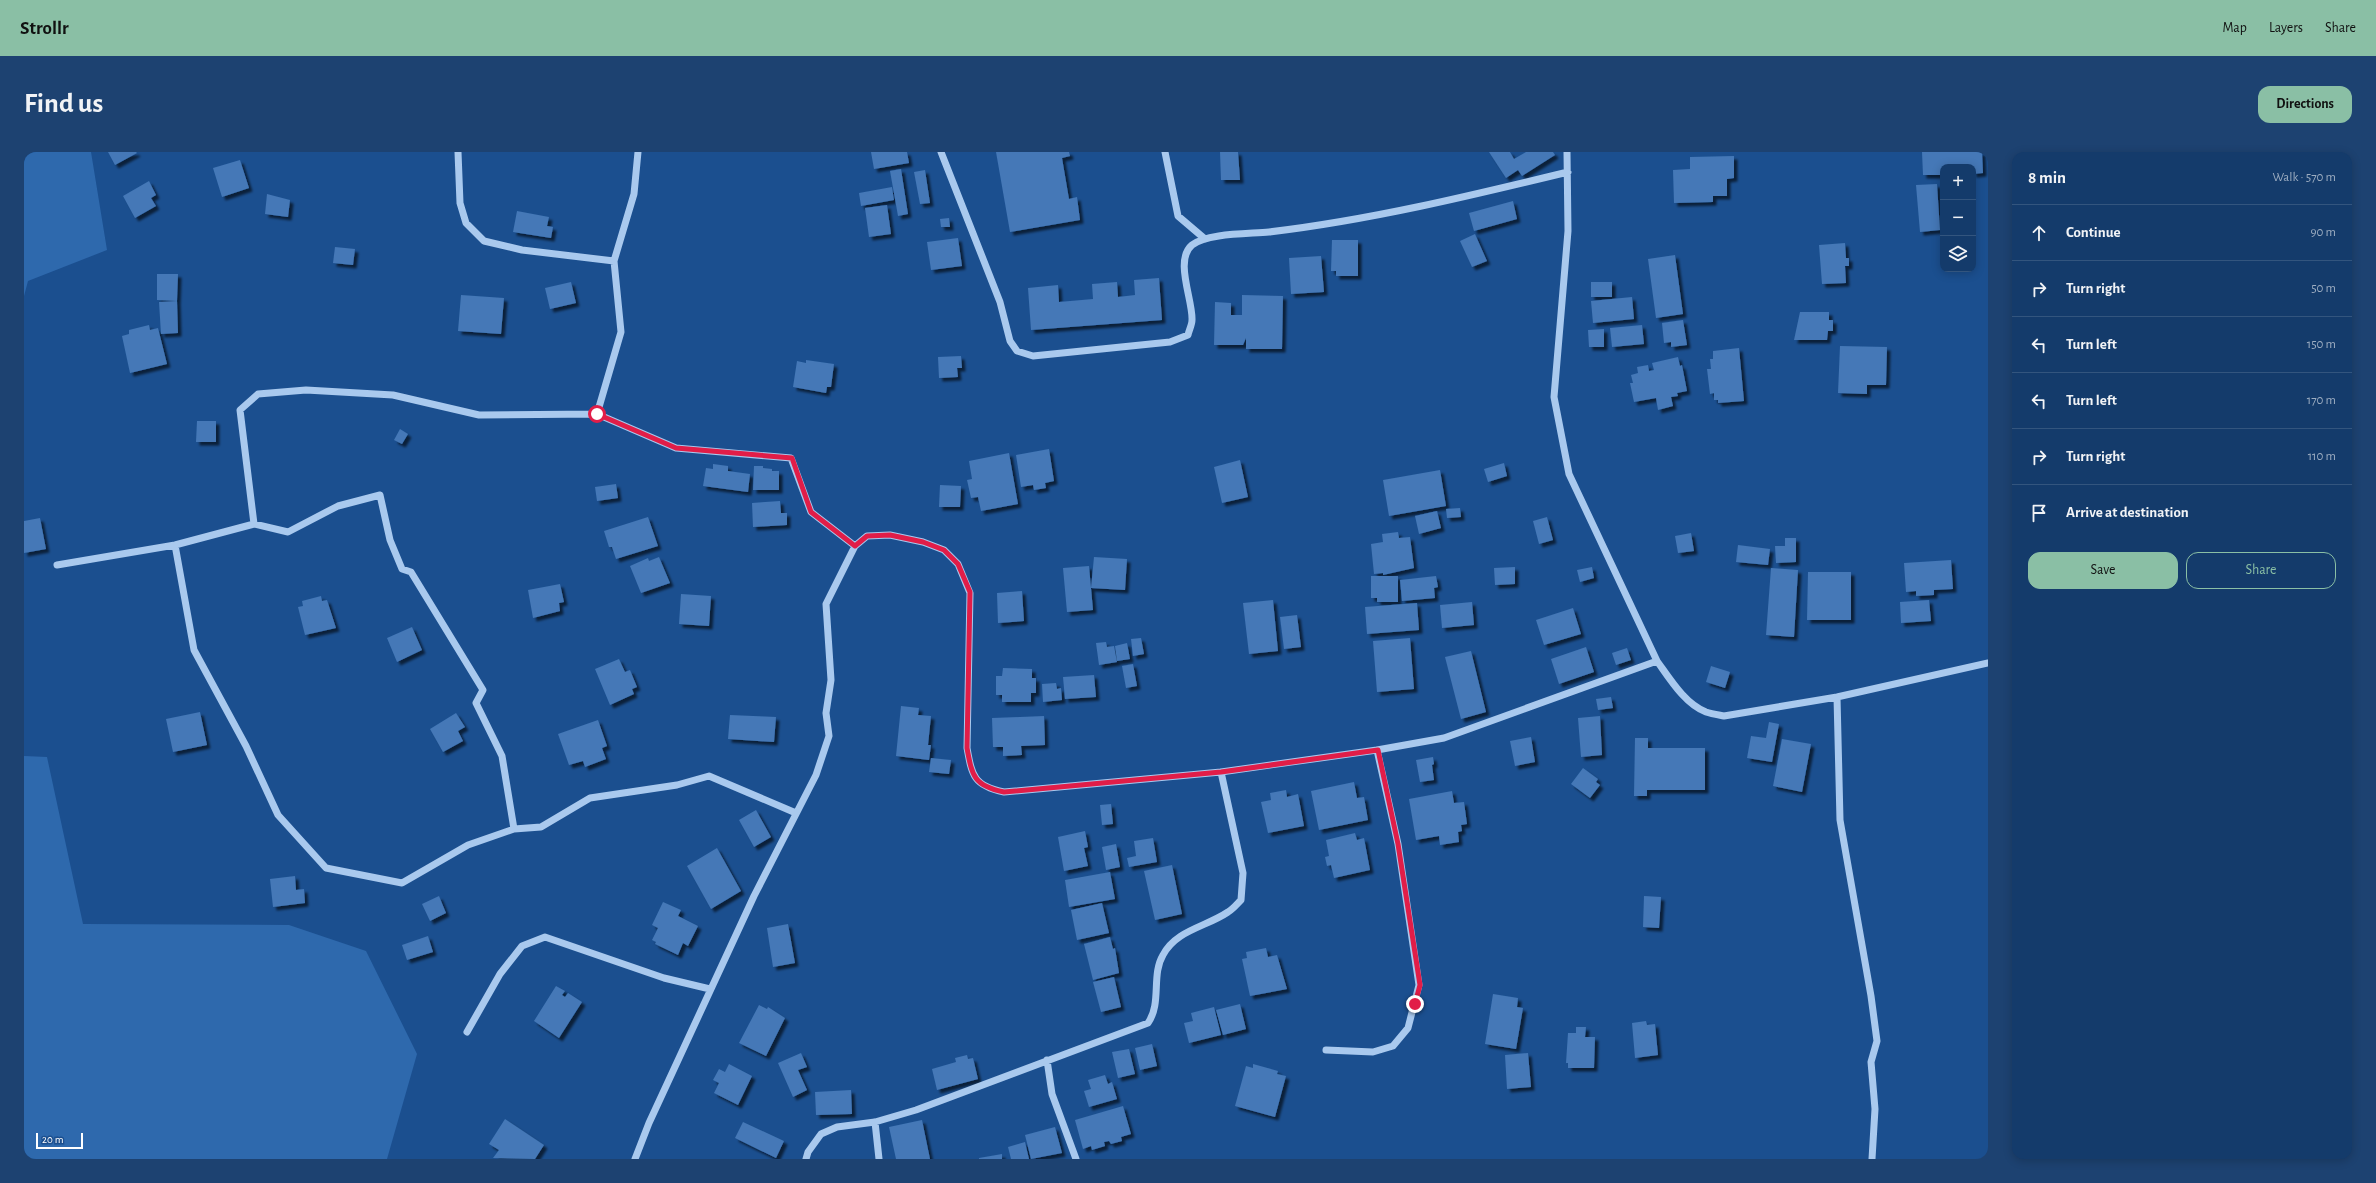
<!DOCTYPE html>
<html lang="en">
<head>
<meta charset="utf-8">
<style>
  body { margin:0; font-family:"Alegreya Sans",sans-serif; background:#1d4271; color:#f1f3f6 }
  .controls { position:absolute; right:12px; top:12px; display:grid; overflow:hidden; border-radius:8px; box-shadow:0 2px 10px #0003 }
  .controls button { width:36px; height:36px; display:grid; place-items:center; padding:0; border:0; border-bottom:1px solid #33557e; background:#143b6b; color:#f1f3f6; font:20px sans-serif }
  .scale { position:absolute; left:12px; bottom:10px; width:47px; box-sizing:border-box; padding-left:4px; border:2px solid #fff; border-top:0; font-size:11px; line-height:14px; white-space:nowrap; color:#fff; -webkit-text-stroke:3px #1b4f8f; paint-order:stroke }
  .stop { position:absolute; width:12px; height:12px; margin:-9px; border:3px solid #e11d48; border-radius:50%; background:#fff }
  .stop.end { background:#e11d48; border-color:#fff; box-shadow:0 1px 4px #0008 }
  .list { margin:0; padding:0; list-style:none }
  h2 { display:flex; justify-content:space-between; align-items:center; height:52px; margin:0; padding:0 16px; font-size:17px }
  h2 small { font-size:13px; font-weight:400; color:#9dadc1 }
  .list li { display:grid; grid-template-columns:26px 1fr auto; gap:12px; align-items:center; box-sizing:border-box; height:56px; padding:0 16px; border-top:1px solid #33557e }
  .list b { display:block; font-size:15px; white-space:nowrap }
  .list em { font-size:13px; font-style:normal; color:#9dadc1 }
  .actions { display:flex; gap:8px; padding:12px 16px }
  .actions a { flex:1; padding:9px 0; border:1px solid #8abfa5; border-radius:12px; text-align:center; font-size:14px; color:#8abfa5 }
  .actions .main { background:#8abfa5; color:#111 }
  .icon { flex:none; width:22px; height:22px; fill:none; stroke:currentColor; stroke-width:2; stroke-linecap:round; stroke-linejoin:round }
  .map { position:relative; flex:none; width:1964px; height:1007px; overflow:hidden; border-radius:12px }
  header { display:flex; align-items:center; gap:24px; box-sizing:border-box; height:56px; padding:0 20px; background:#8abfa5; color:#111 }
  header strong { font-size:19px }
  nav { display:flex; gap:22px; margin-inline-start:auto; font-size:14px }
  .intro { display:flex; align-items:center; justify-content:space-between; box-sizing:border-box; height:96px; padding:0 24px }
  h1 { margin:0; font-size:28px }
  .button { padding:10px 18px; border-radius:12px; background:#8abfa5; color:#111; font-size:14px; font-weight:700 }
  main { display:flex; gap:24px; padding:0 24px }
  aside { flex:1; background:#143b6b; border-radius:12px; box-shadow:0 2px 10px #0003 }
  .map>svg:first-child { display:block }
  .green { fill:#2e69ad }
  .building { fill:#4478b7; filter:url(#shadow) }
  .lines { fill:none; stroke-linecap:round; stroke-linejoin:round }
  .minor { stroke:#a9c9ee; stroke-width:7 }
  .route { stroke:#e11d48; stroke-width:5 }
</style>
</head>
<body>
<header>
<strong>Strollr</strong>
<nav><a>Map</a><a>Layers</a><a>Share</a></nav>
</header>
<div class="intro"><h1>Find us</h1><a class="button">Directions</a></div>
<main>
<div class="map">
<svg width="1964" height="1007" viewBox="0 0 1964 1007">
  <defs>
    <filter id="shadow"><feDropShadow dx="3.5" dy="3.5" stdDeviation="1" flood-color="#0009"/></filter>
  </defs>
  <rect width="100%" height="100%" fill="#1b4f8f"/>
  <!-- green -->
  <path class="green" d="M 0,0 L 67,0 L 83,98 L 4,129 L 0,144 Z
    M 0,604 L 23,605 L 59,772 L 265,773 L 342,799 L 393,902 L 363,1007 L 0,1007 Z"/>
  <!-- building -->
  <path class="building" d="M 84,0 L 112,0 L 113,1 L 91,13 Z
    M 847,0 L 883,0 L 885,11 L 850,17 Z
    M 972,0 L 1045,0 L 1046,4 L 1038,6 L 1045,47 L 1053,45 L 1056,68 L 986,80 Z
    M 1196,0 L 1214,0 L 1216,28 L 1197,28 Z
    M 1465,0 L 1486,0 L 1490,7 L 1502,0 L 1529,0 L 1531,3 L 1498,24 L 1494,18 L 1482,26 Z
    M 1898,0 L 1958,0 L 1959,21 L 1949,22 L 1949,15 L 1919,15 L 1919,23 L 1899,23 Z
    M 1710,4 L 1710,26 L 1703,27 L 1703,44 L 1689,44 L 1689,50 L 1650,51 L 1649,18 L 1666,17 L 1666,5 Z
    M 216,8 L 225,36 L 198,45 L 189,16 Z
    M 877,17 L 884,62 L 874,64 L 866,19 Z
    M 901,18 L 906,51 L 896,52 L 890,20 Z
    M 125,29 L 132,43 L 127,46 L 132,54 L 111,66 L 99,44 Z
    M 1913,32 L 1916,78 L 1896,80 L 1892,33 Z
    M 868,35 L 870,48 L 837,54 L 835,41 Z
    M 243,42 L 266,48 L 264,65 L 241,62 Z
    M 1489,49 L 1493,67 L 1450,79 L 1445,61 Z
    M 863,53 L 867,82 L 845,85 L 841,56 Z
    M 493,59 L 525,65 L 523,74 L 529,75 L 527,86 L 489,80 Z
    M 925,66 L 926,75 L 917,75 L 916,67 Z
    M 1451,82 L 1463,109 L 1448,115 L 1436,89 Z
    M 934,86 L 938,114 L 907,118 L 903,90 Z
    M 1308,88 L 1334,88 L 1334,124 L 1312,124 L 1312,119 L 1307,119 Z
    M 1821,91 L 1822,106 L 1825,106 L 1825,114 L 1821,114 L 1822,131 L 1798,132 L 1795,93 Z
    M 311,95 L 331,97 L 329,113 L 309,111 Z
    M 1651,103 L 1659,162 L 1632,166 L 1624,107 Z
    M 1297,104 L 1300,140 L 1267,142 L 1265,106 Z
    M 133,122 L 154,122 L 153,149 L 133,148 Z
    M 1135,126 L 1138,168 L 1007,178 L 1004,136 L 1034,133 L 1035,150 L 1069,147 L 1068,132 L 1093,130 L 1094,145 L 1111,143 L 1110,128 Z
    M 547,130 L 552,151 L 526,157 L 521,136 Z
    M 1567,130 L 1588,130 L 1588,145 L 1567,145 Z
    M 437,143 L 480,146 L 477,182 L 434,179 Z
    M 1218,143 L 1259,144 L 1258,197 L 1222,197 L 1222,186 L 1219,193 L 1190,193 L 1191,150 L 1207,151 L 1207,163 L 1218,163 Z
    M 1608,145 L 1610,167 L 1569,171 L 1567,149 Z
    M 153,149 L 154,181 L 137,182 L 135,150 Z
    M 1776,160 L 1805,160 L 1805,168 L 1809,168 L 1809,179 L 1804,179 L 1803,188 L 1770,188 Z
    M 1659,168 L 1663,193 L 1647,195 L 1647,190 L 1640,191 L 1638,171 Z
    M 125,173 L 126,178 L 134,176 L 143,212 L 106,221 L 98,184 L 105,182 L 105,178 Z
    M 1618,173 L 1620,192 L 1588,195 L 1586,176 Z
    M 1580,177 L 1580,195 L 1565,195 L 1564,178 Z
    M 1816,194 L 1863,195 L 1862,233 L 1843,233 L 1843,242 L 1814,241 Z
    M 1715,196 L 1720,249 L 1694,251 L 1694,248 L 1690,248 L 1690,241 L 1686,242 L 1683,217 L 1687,217 L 1686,207 L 1689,207 L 1689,199 Z
    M 937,204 L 938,216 L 933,216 L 934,225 L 915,226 L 914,205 Z
    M 1654,205 L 1656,214 L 1658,213 L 1663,239 L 1653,241 L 1654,244 L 1647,245 L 1649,254 L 1634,258 L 1632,246 L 1610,250 L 1606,231 L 1609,231 L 1607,223 L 1614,221 L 1613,215 L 1624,213 L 1625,219 L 1630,218 L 1628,211 Z
    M 782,208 L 810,212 L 807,235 L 803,235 L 802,241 L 769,235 L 773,209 L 782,211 Z
    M 173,269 L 192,269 L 192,290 L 172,290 Z
    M 376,277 L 384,282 L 378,292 L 370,288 Z
    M 1025,297 L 1030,329 L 1021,331 L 1022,336 L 1010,338 L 1009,333 L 997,335 L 992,303 Z
    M 985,301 L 994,352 L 957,359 L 954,345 L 947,346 L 943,328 L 948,327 L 945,309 Z
    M 1216,308 L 1224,345 L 1198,351 L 1190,315 Z
    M 1480,311 L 1483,324 L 1464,330 L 1460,317 Z
    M 689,312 L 704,314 L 704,319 L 726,322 L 724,340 L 679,334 L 682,316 L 689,317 Z
    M 730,314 L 739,314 L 739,316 L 748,317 L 748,319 L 755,319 L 755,338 L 729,338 Z
    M 1416,318 L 1422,354 L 1365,364 L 1359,328 Z
    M 592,332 L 594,346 L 573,349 L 571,335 Z
    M 916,333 L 937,334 L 936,355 L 915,355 Z
    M 756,349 L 757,361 L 763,361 L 763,373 L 729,375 L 728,351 Z
    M 1436,356 L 1437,365 L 1423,366 L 1422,357 Z
    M 1413,359 L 1417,376 L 1395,382 L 1391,364 Z
    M 624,365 L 634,394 L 592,407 L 588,395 L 585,395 L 580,379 Z
    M 1523,365 L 1529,388 L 1515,392 L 1509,369 Z
    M 16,366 L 22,397 L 0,401 L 0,369 Z
    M 1374,380 L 1375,386 L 1386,385 L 1390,416 L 1359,423 L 1359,421 L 1350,422 L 1347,392 L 1359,390 L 1358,382 Z
    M 1667,381 L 1670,399 L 1654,401 L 1651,384 Z
    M 1761,386 L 1772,386 L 1772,410 L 1752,411 L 1751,394 L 1761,394 Z
    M 1714,393 L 1746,397 L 1744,413 L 1712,410 Z
    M 635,405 L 646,431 L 617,441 L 606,414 L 624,406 L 625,409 Z
    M 1070,405 L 1103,407 L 1101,438 L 1067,436 Z
    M 1927,408 L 1929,437 L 1910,438 L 1910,443 L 1892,444 L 1892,439 L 1882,440 L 1880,411 Z
    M 1065,414 L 1069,458 L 1043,460 L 1039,416 Z
    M 1491,415 L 1491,432 L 1471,433 L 1470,416 Z
    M 1568,415 L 1570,426 L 1556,430 L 1553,418 Z
    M 1747,416 L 1774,418 L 1770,485 L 1742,483 Z
    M 1784,420 L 1827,420 L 1827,468 L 1783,468 Z
    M 1347,424 L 1374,424 L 1374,450 L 1353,450 L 1353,446 L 1347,446 Z
    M 1412,424 L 1414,435 L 1410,436 L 1411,446 L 1378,449 L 1376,428 Z
    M 536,432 L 540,450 L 535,451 L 536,459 L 509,466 L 504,438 Z
    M 998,439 L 1000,469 L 974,471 L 973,441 Z
    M 657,442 L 687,444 L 685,474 L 655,472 Z
    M 297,444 L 298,449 L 303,448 L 312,476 L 281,483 L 274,455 L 279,454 L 278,449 Z
    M 1249,448 L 1254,499 L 1225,502 L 1219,451 Z
    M 1905,448 L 1907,469 L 1877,471 L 1876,450 Z
    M 1448,450 L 1450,473 L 1418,476 L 1416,453 Z
    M 1393,451 L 1395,478 L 1343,482 L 1341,455 Z
    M 1549,456 L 1557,482 L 1520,493 L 1512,468 Z
    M 1273,463 L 1277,495 L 1260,497 L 1256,465 Z
    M 388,475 L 398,498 L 373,510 L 363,486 Z
    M 1117,486 L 1120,502 L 1109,504 L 1107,487 Z
    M 1386,486 L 1390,537 L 1353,540 L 1349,489 Z
    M 1082,490 L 1083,495 L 1090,494 L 1093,510 L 1075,513 L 1072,491 Z
    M 1103,491 L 1106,507 L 1093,509 L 1091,494 Z
    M 1562,495 L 1570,520 L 1535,532 L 1527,507 Z
    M 1603,496 L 1607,508 L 1592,513 L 1588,501 Z
    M 1447,499 L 1462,560 L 1437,567 L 1421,505 Z
    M 595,507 L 601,520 L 606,518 L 613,535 L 608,537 L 610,542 L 586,553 L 571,517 Z
    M 1109,512 L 1113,534 L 1102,536 L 1098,514 Z
    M 1687,514 L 1706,520 L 1701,536 L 1682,530 Z
    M 979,516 L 1008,517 L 1008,526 L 1012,526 L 1012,541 L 1007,541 L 1007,550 L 978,550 L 978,543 L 972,543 L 972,524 L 978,524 Z
    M 1070,523 L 1072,545 L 1041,547 L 1039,525 Z
    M 1032,531 L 1033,537 L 1037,536 L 1038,548 L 1019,550 L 1018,532 Z
    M 1587,545 L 1589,556 L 1574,558 L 1572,547 Z
    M 877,554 L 895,556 L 894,563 L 907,564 L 904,593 L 907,593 L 905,608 L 872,604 Z
    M 176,560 L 183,593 L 149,600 L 142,567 Z
    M 432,561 L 441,575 L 434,579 L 439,589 L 419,600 L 406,577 Z
    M 706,563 L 752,565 L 750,590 L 704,587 Z
    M 1020,564 L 1021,593 L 997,594 L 998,603 L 979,604 L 979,595 L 969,595 L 968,566 Z
    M 1576,564 L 1578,603 L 1557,605 L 1554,566 Z
    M 574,568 L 583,594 L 578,596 L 582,607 L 561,615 L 559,609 L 545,613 L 534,582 Z
    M 1745,570 L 1755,572 L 1748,610 L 1723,606 L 1727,584 L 1742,586 Z
    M 1507,585 L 1511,610 L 1491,614 L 1486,589 Z
    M 1611,586 L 1624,586 L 1624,596 L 1681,596 L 1681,638 L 1623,638 L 1623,644 L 1610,644 Z
    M 1758,587 L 1787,592 L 1778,640 L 1749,634 Z
    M 1409,605 L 1410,612 L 1408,613 L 1410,628 L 1396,630 L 1392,608 Z
    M 907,606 L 927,608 L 925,622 L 905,620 Z
    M 1559,616 L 1574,627 L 1572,630 L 1576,633 L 1566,646 L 1547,632 Z
    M 1330,630 L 1333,646 L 1340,645 L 1344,668 L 1295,678 L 1287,639 Z
    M 1262,638 L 1263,645 L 1274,642 L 1280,674 L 1244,681 L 1237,650 L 1247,648 L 1246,641 Z
    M 1428,639 L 1430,651 L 1440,650 L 1443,672 L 1437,673 L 1438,679 L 1434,680 L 1435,690 L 1416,693 L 1415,684 L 1392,688 L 1385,647 Z
    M 1087,652 L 1089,672 L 1078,673 L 1076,653 Z
    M 732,658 L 747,685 L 730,695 L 715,668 Z
    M 1061,679 L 1064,695 L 1060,696 L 1064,714 L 1040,719 L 1034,685 Z
    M 1331,681 L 1333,688 L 1340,686 L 1346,718 L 1310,726 L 1307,713 L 1303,714 L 1301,705 L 1305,704 L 1302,688 Z
    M 1129,686 L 1133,710 L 1105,715 L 1103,706 L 1112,704 L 1110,689 Z
    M 1092,692 L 1096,715 L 1082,718 L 1078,695 Z
    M 693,696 L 717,739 L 687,757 L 663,714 Z
    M 1148,713 L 1158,762 L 1131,768 L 1120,719 Z
    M 1086,720 L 1091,747 L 1045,755 L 1041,728 Z
    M 271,724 L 272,738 L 280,737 L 281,751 L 249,755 L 246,727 Z
    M 415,744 L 422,761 L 406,769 L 398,752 Z
    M 1620,744 L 1637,745 L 1635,776 L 1619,775 Z
    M 639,750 L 657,758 L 654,764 L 674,774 L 664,794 L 659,791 L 654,803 L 631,792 L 632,790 L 628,788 L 634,776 L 628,773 Z
    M 1078,751 L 1085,781 L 1053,788 L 1047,758 Z
    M 764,772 L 771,811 L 749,815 L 743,776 Z
    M 404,784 L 409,800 L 383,808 L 378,793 Z
    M 1086,785 L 1089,797 L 1091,796 L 1095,821 L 1069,828 L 1060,792 Z
    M 1242,796 L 1244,805 L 1253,803 L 1263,837 L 1226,844 L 1218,807 L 1223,806 L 1222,800 Z
    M 1090,825 L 1097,855 L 1077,860 L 1069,830 Z
    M 532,834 L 541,839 L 538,843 L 541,845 L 544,841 L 558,850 L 535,886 L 510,869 Z
    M 1469,842 L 1494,846 L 1493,855 L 1499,856 L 1492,897 L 1461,892 Z
    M 1216,852 L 1222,877 L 1199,883 L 1192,858 Z
    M 735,853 L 743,857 L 744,855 L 761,866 L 742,904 L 715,891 Z
    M 1190,855 L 1197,883 L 1165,891 L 1160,871 L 1169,869 L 1167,861 Z
    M 1622,869 L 1623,873 L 1631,872 L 1634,903 L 1611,906 L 1608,871 Z
    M 1552,875 L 1562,875 L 1561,885 L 1571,885 L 1570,916 L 1544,916 L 1544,911 L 1542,911 L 1544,881 L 1552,881 Z
    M 1128,892 L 1133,914 L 1116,918 L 1111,896 Z
    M 1105,897 L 1111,922 L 1094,926 L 1088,900 Z
    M 777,901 L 783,915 L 774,918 L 783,938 L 769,945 L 754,911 Z
    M 1504,901 L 1507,935 L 1483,937 L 1481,903 Z
    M 943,903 L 944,907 L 949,906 L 954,927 L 913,938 L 908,917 L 932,910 L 931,906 Z
    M 705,912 L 728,924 L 714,953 L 690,941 L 695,931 L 689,928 L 695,917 L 701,920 Z
    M 1229,912 L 1254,919 L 1253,922 L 1262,924 L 1251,965 L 1211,954 L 1222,914 L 1229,916 Z
    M 1081,923 L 1084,932 L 1088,930 L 1093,947 L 1065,955 L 1060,939 L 1067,937 L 1064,928 Z
    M 827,938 L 828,962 L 792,963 L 791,940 Z
    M 1099,954 L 1107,982 L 1097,985 L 1098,989 L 1087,992 L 1085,989 L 1080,990 L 1081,994 L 1068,998 L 1067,994 L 1059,997 L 1051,968 Z
    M 481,967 L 520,993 L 511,1007 L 469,1006 L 475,998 L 465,992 Z
    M 898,968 L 906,1007 L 872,1007 L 865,975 Z
    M 719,970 L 760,989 L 752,1006 L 711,986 Z
    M 1031,975 L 1038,1001 L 1007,1007 L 1001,983 Z
    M 1001,990 L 1005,1007 L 987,1007 L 984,995 Z
    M 978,1002 L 978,1007 L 955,1007 L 955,1006 Z"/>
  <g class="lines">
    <!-- minor -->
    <path class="minor" d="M 434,0 L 436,51 L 442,71 L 460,89 L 498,98 L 590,109
      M 917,0 L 976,150 L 986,189 L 993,199 L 1009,204 L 1146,190 L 1164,183 C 1165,178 1168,173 1168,168 C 1169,148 1150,108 1168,93 C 1183,81 1225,82 1245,80 C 1346,68 1445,44 1544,20
      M 1141,0 L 1154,64 L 1181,87
      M 1543,0 L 1544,79 L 1530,245 L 1545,322 L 1633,509 C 1646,527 1661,552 1682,560 C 1688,562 1695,563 1700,564 L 1813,545 L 1964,511
      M 573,262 L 597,180 L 590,109 L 610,42 L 614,0
      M 230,372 L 264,380 L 314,354 L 356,343 L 366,388 L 378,417 L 387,420 L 459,538 L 452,551 L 478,604 L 490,677
      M 151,393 L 170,498 L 222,594 L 254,663 L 302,716 L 378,731 L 444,693 L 490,677 L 517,675 L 566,646 L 653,633 L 685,624 L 772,661
      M 33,413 L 151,393 L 230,372 L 216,258 L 234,242 L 282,238 L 369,243 L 455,263 L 573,262 L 652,296 L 767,306 L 787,360 L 831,394
      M 1813,545 L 1816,668 L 1847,844 L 1853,889 L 1847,910 L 1851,957 L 1848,1007
      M 443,880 L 476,822 L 498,794 L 521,785 L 640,826 L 686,837
      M 1302,898 L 1349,900 L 1369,894 L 1384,876 L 1395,833 L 1374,692 L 1353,598
      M 1023,908 L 1028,942 L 1052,1007
      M 851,970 L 855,1007
      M 611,1007 L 625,971 L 730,744 L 792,623 L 805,584 L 802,561 L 807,528 L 802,452 L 831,394 L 843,384 L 866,383 L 899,390 L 920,398 L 934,412 L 946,441 L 943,596 C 948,624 950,634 980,640 L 1197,620 L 1353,598 L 1420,586 L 1633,509
      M 782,1007 L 784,1000 L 797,982 L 813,975 L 851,970 L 892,958 L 1124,871 C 1138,851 1127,823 1139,803 C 1152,778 1182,775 1204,760 C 1209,757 1213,752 1217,748 L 1219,721 L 1197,620"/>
  </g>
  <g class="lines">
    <!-- route -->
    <path class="route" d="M 573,262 L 652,296 L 768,306 L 787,360 L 831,394 L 843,384 L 866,383 L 899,390 L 920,398 L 934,412 L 946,440 L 943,596 C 948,624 950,634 980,640 L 1197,620 L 1354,598 L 1374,692 L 1396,833 L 1391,852"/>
  </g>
</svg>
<div class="controls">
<button>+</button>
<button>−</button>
<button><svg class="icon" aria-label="layers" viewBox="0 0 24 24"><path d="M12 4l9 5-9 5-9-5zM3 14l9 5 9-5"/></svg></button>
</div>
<div class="scale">20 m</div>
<div class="stop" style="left:573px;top:262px"></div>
<div class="stop end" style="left:1391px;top:852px"></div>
</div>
<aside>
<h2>8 min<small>Walk · 570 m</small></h2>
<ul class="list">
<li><svg class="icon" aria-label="ahead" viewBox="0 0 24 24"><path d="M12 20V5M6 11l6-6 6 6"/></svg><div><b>Continue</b></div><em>90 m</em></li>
<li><svg class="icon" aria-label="right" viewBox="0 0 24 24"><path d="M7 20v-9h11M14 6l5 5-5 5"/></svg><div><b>Turn right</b></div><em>50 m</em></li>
<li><svg class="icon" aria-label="left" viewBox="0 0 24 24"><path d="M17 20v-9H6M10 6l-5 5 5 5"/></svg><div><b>Turn left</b></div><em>150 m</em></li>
<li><svg class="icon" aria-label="left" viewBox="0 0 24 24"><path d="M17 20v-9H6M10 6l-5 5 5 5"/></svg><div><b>Turn left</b></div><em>170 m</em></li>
<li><svg class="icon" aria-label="right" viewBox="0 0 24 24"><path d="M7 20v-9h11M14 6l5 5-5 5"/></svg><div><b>Turn right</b></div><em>110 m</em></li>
<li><svg class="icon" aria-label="arrive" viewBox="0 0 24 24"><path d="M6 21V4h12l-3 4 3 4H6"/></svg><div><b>Arrive at destination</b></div></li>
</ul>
<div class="actions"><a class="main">Save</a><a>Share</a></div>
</aside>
</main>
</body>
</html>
